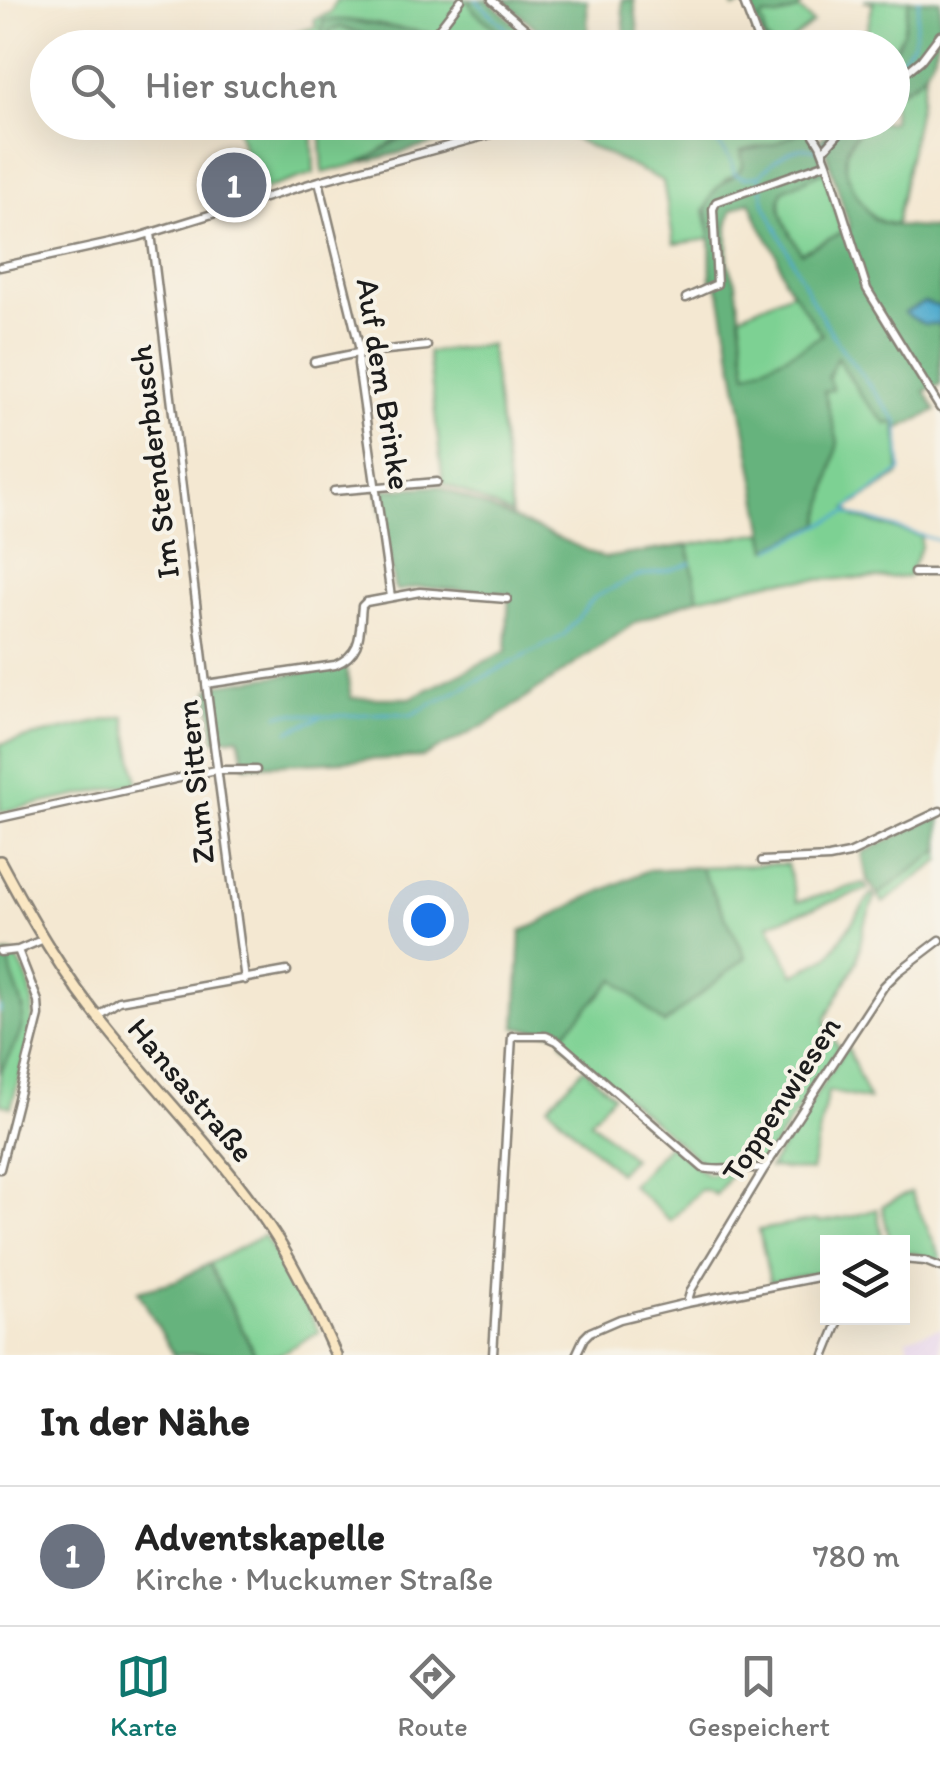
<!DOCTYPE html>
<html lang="de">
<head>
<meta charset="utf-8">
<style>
  body { margin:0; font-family:Itim,sans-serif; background:#f2f2f2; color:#222 }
  .controls { position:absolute; right:30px; bottom:30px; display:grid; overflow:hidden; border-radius:0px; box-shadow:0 10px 40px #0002 }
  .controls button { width:90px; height:90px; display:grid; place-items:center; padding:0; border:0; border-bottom:2px solid #e0e0e0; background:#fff; color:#222; font:50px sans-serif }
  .you { position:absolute; left:428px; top:920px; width:35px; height:35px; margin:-25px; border:8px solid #fff; border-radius:50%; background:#1a73e8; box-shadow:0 0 0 15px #1a73e833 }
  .badge { display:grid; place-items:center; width:65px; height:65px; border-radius:50%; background:#0f766e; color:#fff; font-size:32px; font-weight:700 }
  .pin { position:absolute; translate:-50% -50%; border:5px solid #fff; box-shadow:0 2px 10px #0006 }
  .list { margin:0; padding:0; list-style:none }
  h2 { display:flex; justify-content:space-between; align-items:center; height:130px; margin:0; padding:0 40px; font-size:42px }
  h2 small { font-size:32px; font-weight:400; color:#767676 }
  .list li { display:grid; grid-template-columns:65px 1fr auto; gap:30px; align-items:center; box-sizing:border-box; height:140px; padding:0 40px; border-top:2px solid #e0e0e0 }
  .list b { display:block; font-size:38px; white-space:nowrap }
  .list p { margin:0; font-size:32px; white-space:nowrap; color:#767676 }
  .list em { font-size:32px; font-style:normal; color:#767676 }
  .icon { flex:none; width:55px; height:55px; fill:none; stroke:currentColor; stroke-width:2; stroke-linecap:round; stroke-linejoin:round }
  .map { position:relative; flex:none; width:940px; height:1355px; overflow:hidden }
  .search { position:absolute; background:#fff; box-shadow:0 10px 40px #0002; left:30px; right:30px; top:30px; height:110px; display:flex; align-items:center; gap:25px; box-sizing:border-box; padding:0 35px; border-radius:55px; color:#767676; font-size:38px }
  .sheet { height:270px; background:#fff }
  nav { display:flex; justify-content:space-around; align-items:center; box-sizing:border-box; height:140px; border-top:2px solid #e0e0e0; background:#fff; font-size:28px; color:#767676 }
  nav a { display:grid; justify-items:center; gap:5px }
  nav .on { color:#0f766e }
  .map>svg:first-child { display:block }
  .built { fill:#e6d2f0 }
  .green { fill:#7dd193; stroke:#4c7658; stroke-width:2.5 }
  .forest { fill:#66b37d; stroke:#41684c; stroke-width:2.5; fill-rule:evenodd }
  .water { fill:#50aacd; stroke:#366374; stroke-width:2.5 }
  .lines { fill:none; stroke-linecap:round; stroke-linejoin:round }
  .stream { stroke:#50aacd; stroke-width:2.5 }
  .minor-casing { stroke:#888277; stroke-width:11 }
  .secondary-casing { stroke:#888277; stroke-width:14 }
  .minor { stroke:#fff; stroke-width:6 }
  .secondary { stroke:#fae7c3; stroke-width:9 }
  .labels { text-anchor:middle; stroke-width:8; stroke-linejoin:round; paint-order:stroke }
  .street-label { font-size:32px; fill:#1c1c1c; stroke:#f7f3e8 }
</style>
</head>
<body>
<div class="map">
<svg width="940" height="1355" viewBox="0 0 940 1355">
  <rect width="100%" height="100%" fill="#f7f3e8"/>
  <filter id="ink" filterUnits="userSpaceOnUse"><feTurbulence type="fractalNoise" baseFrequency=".01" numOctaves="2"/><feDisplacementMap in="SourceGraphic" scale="20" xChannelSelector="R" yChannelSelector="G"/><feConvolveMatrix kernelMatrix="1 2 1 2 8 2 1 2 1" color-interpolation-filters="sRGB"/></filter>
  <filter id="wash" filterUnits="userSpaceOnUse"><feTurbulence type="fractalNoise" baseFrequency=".0048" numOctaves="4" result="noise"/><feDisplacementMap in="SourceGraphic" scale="40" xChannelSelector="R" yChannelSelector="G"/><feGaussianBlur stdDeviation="2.25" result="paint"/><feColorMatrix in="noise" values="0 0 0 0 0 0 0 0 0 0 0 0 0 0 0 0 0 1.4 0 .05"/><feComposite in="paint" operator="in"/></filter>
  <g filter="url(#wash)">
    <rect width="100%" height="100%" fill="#f4e8d2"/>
    <!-- built -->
    <path class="built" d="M 940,1328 L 940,1355 L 910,1355 L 906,1338 Z"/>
    <!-- green -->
    <path class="green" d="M 336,0 L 467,0 L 475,12 L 517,47 L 435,47 L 423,41 L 427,34 C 399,29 349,16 323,21 L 320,47 L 311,37 L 256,48 L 270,40 L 316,27 L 314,20 L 331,12 Z
      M 864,0 L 909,0 L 903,32 L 893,53 L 892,48 L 859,48 L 868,26 L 873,3 Z
      M 799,9 L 813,23 L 788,43 L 790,47 L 777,48 L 765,39 L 764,25 L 759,20 L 762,16 L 778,17 Z
      M 340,27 L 362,34 L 385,36 L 388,47 L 330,47 L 333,42 L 329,32 L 331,29 Z
      M 926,72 L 896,224 C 887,223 879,222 873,216 C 860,204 843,175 845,158 C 847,144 857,132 866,123 L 892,122 L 893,95 L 914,83 Z
      M 795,122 L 801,132 L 775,144 L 741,151 L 744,166 L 738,174 L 727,178 L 704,211 L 711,239 L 674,244 L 663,181 L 541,123 Z
      M 248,123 L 312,123 L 314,173 L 256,192 L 237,126 Z
      M 320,123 L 475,123 L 464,123 L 395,141 L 375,155 L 357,164 L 323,173 Z
      M 825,171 L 842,233 L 800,253 C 791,234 773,211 783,190 Z
      M 793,291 L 822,335 L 800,349 L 747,374 L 740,315 Z
      M 490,345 L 512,515 L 443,483 L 428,352 Z
      M 837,356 L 862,397 L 887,424 L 895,421 L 899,450 L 899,475 L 847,509 L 856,518 L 921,536 L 921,547 L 908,577 L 774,581 L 698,598 L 688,545 L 764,532 L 768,549 L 820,524 L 838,442 L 824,391 Z
      M 125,716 L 138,783 L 0,812 L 0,744 Z
      M 940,850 L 940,861 L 883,903 L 878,895 Z
      M 787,864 L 797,902 L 864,883 L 868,889 L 769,924 L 794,975 L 829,956 L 872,893 L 875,898 L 864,925 L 857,961 L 826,1018 L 826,1028 L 839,1048 L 764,1161 L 716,1168 L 706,1167 L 562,1042 L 564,1033 L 615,979 L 746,957 L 700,867 Z
      M 12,953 C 52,1001 25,1054 11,1107 L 0,1104 L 0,1073 L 20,1035 L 24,1009 L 10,970 L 10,958 L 7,954 Z
      M 847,1046 L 869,1100 L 828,1091 L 811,1171 L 769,1168 Z
      M 584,1068 L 613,1095 L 590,1121 L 632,1158 L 618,1173 L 548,1106 Z
      M 669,1144 L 706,1174 L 733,1172 L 716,1195 L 706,1190 L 700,1190 L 670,1221 L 631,1185 Z
      M 911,1192 L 940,1256 L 940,1263 L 917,1254 L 903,1253 L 902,1242 L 890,1242 L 882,1206 Z
      M 877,1209 L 883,1242 L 828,1242 L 827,1271 L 770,1282 L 759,1230 L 815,1220 L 820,1222 L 854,1216 Z
      M 264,1235 L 305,1303 L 319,1332 L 278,1355 L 256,1355 L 209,1264 Z"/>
    <!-- forest -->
    <path class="forest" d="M 467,0 L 488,0 L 542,47 L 517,47 L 475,12 Z
      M 504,0 L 587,0 L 588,47 L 557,47 Z
      M 622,0 L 634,0 L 640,47 L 614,47 C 632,37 621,18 622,0 Z
      M 731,0 L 804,0 L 799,9 L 778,17 L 763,16 L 760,20 L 764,25 L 765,39 L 777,48 L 766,47 L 748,3 L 734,8 Z
      M 909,0 L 940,0 C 940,33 940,61 914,82 C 907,87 899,90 893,95 L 893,53 L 903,32 Z
      M 323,20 L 345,20 L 428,33 L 423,41 L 362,34 L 340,27 L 329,32 L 333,42 L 330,47 L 320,47 Z
      M 464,123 L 505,123 L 491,129 L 357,164 L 375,155 L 395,141 Z
      M 795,123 L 802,123 L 817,146 L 825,171 L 783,190 C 773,211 791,234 801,253 L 850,228 L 826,152 L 820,140 L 837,123 L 866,123 C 838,150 841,170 861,201 C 865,207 870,216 876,220 C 888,228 925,227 940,229 L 940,385 L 925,391 L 936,411 L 896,430 L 895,422 L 887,424 L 862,397 L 837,357 L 828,377 L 833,390 L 824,391 L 838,442 L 820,524 L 768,549 L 720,293 L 716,284 L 711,282 C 710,267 711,254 710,240 C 710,221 701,211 713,193 C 722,181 736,178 743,166 L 741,151 L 775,144 L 800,132 ZM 750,201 L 759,223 L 777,255 L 784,279 L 822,335 L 800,349 L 747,374 L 736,282 L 728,263 L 728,226 L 732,210 Z
      M 438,486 L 604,558 L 688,545 L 698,598 L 636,622 L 491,722 L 423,757 L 245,766 L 239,737 L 215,740 L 209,689 L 220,684 L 346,666 L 351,698 L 410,698 L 506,651 L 509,594 L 419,587 L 397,591 L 394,587 L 378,490 Z
      M 940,815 L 940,850 L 878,895 L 867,880 L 862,853 Z
      M 700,867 L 746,957 L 664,1024 L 615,979 L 564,1033 L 516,1028 L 521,931 L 534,926 L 584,899 L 648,870 Z
      M 7,954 L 10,958 C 9,976 18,988 22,1005 C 28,1028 10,1053 0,1073 L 0,955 Z
      M 209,1264 L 255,1355 L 174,1355 L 138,1291 L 175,1281 Z"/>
    <!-- water -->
    <path class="water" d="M 924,302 L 940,307 L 940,324 L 924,324 L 904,313 Z"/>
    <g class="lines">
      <!-- stream -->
      <path class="stream" d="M 476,0 L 527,48
        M 892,70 L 914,41 L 919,0
        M 672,122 C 698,133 730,141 734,173 L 745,178 L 759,176
        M 825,143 L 840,127
        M 818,150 C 793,143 775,159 759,176 L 765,205 L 813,302 L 839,345 L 898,423 L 901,471 L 849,507 L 847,513 L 940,541
        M 771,549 L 846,513
        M 278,715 C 292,711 305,715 319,716 C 350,718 380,710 411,715 L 563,636 L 595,597 L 638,576 L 671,570 L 691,563
        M 289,731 L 319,718
        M 0,1007 L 0,1012"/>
    </g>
  </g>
  <g filter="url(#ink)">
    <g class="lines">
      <defs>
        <path id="minor" d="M 492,0 L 548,48
          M 743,0 L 761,48
          M 430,40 L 461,0
          M 892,84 L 921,60 L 940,35
          M 806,122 L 820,145 L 827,163 L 867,289 L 940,408
          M 823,151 L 849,122
          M 319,181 L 359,346 L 358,364 L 391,597
          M 151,233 L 206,684
          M 0,267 L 138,237 L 319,181 L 495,133 L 515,122
          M 686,298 L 717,284 L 713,209 L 716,202 L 827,163
          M 314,362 L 358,353 L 427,346
          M 334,491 L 437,482
          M 914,573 L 940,573
          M 0,818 L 216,770 L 256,770
          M 762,861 L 829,858 L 849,854 L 940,811
          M 0,952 L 18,950 L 44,939
          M 245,980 L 206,684 L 335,665 C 364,653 359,631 362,606 L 366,602 L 420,592 L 507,599
          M 97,1016 L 119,1001 L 287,971
          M 0,1169 L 39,1016 L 38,1001 L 18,950
          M 902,1259 L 925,1261 L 940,1267
          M 687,1303 L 691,1290 L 764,1169 L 884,986 L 898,972 L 940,940
          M 493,1355 L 512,1036 L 546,1036 L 557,1041 L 703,1168 C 724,1173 744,1165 764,1169
          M 576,1355 L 584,1338 L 590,1332 L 620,1319 L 687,1303 L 828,1275
          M 825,1355 L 840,1318"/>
        <path id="secondary" d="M 0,861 C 31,919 64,977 106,1027 C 162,1097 230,1164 278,1240 C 301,1277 318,1316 336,1355"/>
      </defs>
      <!-- minor casing -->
      <use href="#minor" class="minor-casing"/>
      <!-- secondary casing -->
      <use href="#secondary" class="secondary-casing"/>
      <!-- minor -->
      <use href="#minor" class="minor"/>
      <!-- secondary -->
      <use href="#secondary" class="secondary"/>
    </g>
  </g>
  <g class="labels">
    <!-- street labels -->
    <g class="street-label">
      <text transform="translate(384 384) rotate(81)" y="11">Auf dem Brinke</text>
      <text transform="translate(154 462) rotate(-97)" y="11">Im Stenderbusch</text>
      <text transform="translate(195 782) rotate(-96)" y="11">Zum Sittern</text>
      <text transform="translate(191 1090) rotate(50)" y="11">Hansastraße</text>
      <text transform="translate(781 1099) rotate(-57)" y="11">Toppenwiesen</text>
    </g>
  </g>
</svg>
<div class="controls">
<button><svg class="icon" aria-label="layers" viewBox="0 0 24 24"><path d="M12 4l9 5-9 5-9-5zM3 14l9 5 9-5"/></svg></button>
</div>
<div class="you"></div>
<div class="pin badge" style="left:234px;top:185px;background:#6b7280">1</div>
<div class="search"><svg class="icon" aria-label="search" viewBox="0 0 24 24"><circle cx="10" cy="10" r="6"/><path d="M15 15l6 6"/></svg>Hier suchen</div>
</div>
<section class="sheet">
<h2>In der Nähe<small></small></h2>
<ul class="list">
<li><span class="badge" style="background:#6b7280">1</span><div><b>Adventskapelle</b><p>Kirche · Muckumer Straße</p></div><em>780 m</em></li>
</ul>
</section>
<nav>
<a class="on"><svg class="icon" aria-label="map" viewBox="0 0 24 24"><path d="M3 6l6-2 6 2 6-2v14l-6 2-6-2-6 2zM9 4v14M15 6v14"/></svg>Karte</a>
<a><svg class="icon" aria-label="directions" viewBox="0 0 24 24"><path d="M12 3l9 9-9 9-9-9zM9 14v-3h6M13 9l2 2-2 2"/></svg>Route</a>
<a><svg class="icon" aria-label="saved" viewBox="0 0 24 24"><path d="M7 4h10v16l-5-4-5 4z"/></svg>Gespeichert</a>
</nav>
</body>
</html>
